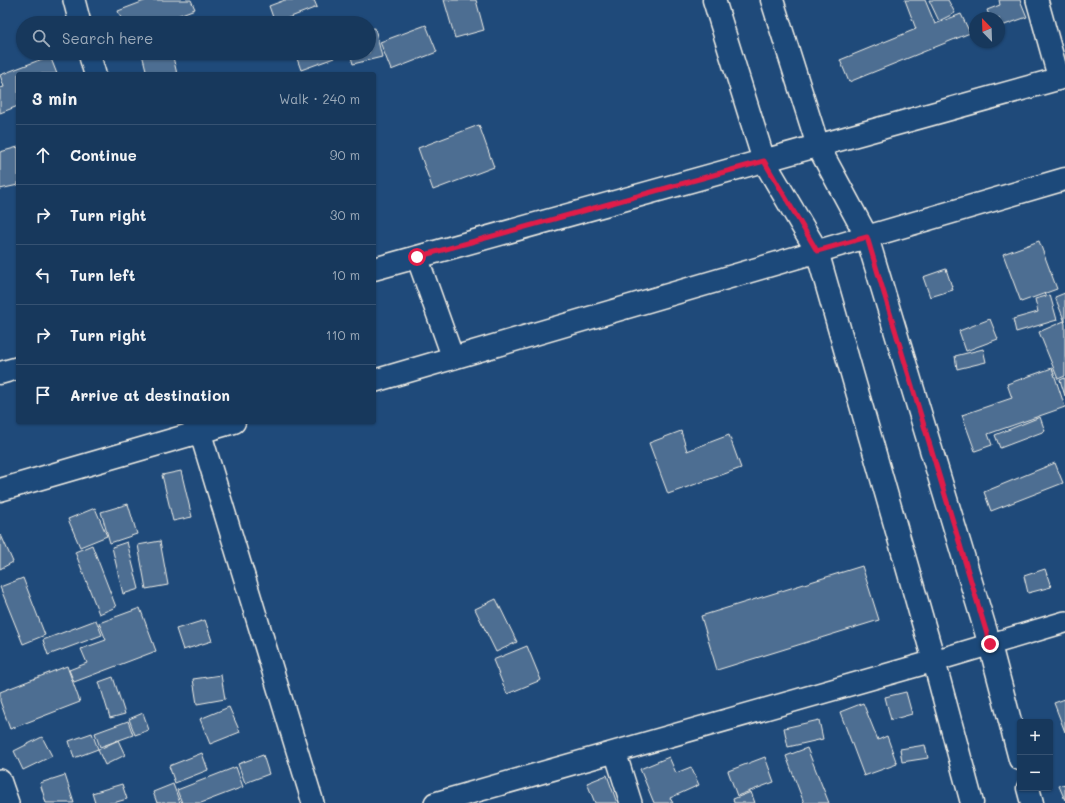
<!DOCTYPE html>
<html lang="en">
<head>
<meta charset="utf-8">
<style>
  body { margin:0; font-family:Mali,sans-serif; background:#244365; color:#f1f3f6 }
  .controls { position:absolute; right:12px; bottom:12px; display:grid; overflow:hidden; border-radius:4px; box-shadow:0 1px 3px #0004 }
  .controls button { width:36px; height:36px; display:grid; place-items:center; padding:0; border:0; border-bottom:1px solid #365272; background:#17385c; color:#f1f3f6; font:20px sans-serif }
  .compass { position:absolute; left:969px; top:12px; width:36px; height:36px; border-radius:50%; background:#17385c; box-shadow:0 1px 3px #0004; rotate:337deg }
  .stop { position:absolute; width:12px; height:12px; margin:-9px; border:3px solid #e11d48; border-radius:50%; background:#fff }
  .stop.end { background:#e11d48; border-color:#fff; box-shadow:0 1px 4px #0008 }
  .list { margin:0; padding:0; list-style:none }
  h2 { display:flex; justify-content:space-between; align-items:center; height:52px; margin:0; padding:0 16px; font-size:17px }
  h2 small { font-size:13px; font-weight:400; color:#9eacbb }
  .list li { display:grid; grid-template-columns:26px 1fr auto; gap:12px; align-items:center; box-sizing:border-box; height:60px; padding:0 16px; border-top:1px solid #365272 }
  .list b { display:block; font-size:15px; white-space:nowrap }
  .list em { font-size:13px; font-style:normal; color:#9eacbb }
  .icon { flex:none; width:22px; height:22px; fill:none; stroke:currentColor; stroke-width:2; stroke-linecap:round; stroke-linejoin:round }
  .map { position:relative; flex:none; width:1065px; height:803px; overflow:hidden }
  .search { position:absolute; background:#17385c; box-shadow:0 1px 3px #0004; left:16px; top:16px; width:360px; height:44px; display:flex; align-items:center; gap:10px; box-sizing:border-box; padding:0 14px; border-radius:22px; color:#9eacbb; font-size:15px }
  .panel { position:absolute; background:#17385c; box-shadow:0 1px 3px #0004; left:16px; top:72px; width:360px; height:352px; border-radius:4px }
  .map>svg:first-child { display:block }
  .building { fill:#4d6e92; stroke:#f4f1e8 }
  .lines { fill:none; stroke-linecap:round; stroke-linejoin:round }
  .street-casing { stroke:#f4f1e8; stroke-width:24 }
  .secondary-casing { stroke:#f4f1e8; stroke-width:25 }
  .street { stroke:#1f4a7a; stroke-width:21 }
  .secondary { stroke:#1f4a7a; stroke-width:22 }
  .route { stroke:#e11d48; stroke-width:5 }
</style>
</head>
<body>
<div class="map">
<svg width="1065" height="803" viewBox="0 0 1065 803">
  <rect width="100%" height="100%" fill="#1f4a7a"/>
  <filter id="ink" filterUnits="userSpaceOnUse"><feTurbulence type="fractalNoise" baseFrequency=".025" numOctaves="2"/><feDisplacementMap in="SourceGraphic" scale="8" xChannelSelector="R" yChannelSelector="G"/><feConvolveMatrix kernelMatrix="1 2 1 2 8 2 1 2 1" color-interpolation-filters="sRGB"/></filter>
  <g filter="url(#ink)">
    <!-- building -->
    <path class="building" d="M 147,0 L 191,0 L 195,9 L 158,23 L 123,23 L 118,11 Z
      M 285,0 L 314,0 L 317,7 L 275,23 L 269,6 Z
      M 444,0 L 476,0 L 484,30 L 455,38 Z
      M 905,0 L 925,0 L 935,24 L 961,14 L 970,33 L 849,82 L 840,60 L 916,29 Z
      M 929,0 L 948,0 L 955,13 L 939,21 Z
      M 999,0 L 1020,0 L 1027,17 L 999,27 L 999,18 L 990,18 L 987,10 L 1000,5 Z
      M 426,25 L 437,52 L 391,70 L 380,42 Z
      M 375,28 L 382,57 L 353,64 L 350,53 L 369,53 L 369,29 Z
      M 146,53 L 172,53 L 177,74 L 147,74 L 142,54 Z
      M 295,53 L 332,53 L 334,58 L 301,70 Z
      M 50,56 L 57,74 L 18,74 L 18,106 L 0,113 L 0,88 L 4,87 L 0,75 Z
      M 479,125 L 494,167 L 433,190 L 418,148 Z
      M 18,147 L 18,185 L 0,189 L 0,152 Z
      M 1039,241 L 1057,289 L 1021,302 L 1003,254 Z
      M 946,269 L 953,290 L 930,297 L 923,277 Z
      M 1065,293 L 1065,322 L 1055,297 Z
      M 1050,295 L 1057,320 L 1016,332 L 1013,319 L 1038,312 L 1035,299 Z
      M 990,319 L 998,339 L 966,351 L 959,331 Z
      M 1064,321 L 1065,324 L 1065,376 L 1058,379 L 1039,332 Z
      M 983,349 L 986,362 L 957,369 L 955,356 Z
      M 1052,368 L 1065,407 L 988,434 L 992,445 L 975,451 L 962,415 L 1012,398 L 1007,384 Z
      M 1065,378 L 1065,396 L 1060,380 Z
      M 1040,417 L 1045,431 L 1000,448 L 995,435 Z
      M 681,431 L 687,451 L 729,435 L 741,468 L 668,494 L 649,443 Z
      M 1055,463 L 1063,483 L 991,511 L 984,492 Z
      M 181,471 L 192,517 L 173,521 L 162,475 Z
      M 128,504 L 137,534 L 110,543 L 101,512 Z
      M 95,508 L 107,536 L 80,547 L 68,519 Z
      M 1,535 L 13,562 L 0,569 L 0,536 Z
      M 160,541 L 168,585 L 146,589 L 138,545 Z
      M 127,542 L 139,589 L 123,594 L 112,547 Z
      M 92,545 L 116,607 L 99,614 L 75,552 Z
      M 862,566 L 879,620 L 717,670 L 701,616 Z
      M 1045,569 L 1051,587 L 1028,593 L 1024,576 Z
      M 23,578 L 45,635 L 23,644 L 0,587 Z
      M 496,599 L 517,642 L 496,652 L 475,609 Z
      M 140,608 L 156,651 L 74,682 L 69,670 L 87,663 L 81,649 L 106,640 L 99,623 Z
      M 96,620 L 102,635 L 48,655 L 43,640 Z
      M 205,620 L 212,641 L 183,650 L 176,629 Z
      M 527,646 L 541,680 L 507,694 L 493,660 Z
      M 67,666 L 80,702 L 10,729 L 0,701 L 0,692 Z
      M 221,675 L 225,699 L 197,704 L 193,679 Z
      M 113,677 L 125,714 L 110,718 L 99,682 Z
      M 906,692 L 912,714 L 891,720 L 885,697 Z
      M 1065,699 L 1065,732 L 1054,703 Z
      M 863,703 L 878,740 L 887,736 L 897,764 L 864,776 L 840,712 Z
      M 229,707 L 240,732 L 210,744 L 200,719 Z
      M 143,713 L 149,730 L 135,735 L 129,719 Z
      M 819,720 L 823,739 L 788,747 L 784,728 Z
      M 128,721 L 133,735 L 100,747 L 95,733 Z
      M 92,733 L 98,749 L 74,758 L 69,741 Z
      M 42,737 L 52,756 L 23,770 L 14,751 Z
      M 118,740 L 125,755 L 105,765 L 98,750 Z
      M 925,745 L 928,758 L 902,762 L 900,749 Z
      M 807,748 L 829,803 L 804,803 L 786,756 Z
      M 202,753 L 208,770 L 175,783 L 169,766 Z
      M 263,755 L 269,774 L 245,783 L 238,764 Z
      M 669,757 L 676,773 L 691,767 L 699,785 L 670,798 L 673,803 L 654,803 L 640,769 Z
      M 765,757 L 774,782 L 737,796 L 728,771 Z
      M 236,767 L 243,787 L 201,803 L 182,803 L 177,790 Z
      M 65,775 L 74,803 L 46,803 L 40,783 Z
      M 607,775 L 617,803 L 595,803 L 587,783 Z
      M 122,784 L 127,799 L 113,803 L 95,803 L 92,793 Z
      M 173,784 L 180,803 L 157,803 L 153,792 Z
      M 1065,784 L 1065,800 L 1059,786 Z
      M 751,792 L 755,803 L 734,803 L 733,799 Z"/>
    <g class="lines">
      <defs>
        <path id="street" d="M 74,0 L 80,23
          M 1037,0 L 1059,79
          M 89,53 L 95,74
          M 417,257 L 453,358
          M 197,422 L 313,803
          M 615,752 L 631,803
          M 0,780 L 8,803
          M 435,803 L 934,661 L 1065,622"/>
        <path id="secondary" d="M 714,0 L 764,161 L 817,251 L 934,661 L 972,803
          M 772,0 L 818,146 L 867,237 L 990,645 L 1020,759
          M 374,269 L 1065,77
          M 0,373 L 18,368
          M 374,381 L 1065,179
          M 0,490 L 234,422
          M 1028,788 L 1032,803"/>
      </defs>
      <!-- street casing -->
      <use href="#street" class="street-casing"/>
      <!-- secondary casing -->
      <use href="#secondary" class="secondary-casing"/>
      <!-- street -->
      <use href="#street" class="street"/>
      <!-- secondary -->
      <use href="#secondary" class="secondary"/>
    </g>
  </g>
  <g class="lines" filter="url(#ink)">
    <!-- route -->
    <path class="route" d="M 417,257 L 764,161 L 817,251 L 867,237 L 990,644"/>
  </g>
</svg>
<div class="controls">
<button>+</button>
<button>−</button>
</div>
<svg class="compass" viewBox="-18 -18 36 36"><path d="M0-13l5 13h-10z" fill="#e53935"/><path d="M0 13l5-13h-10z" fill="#9eacbb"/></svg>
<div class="stop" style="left:417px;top:257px"></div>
<div class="stop end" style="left:990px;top:644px"></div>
<div class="search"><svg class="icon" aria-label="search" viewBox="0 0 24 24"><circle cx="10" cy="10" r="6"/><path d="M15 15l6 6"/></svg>Search here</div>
<section class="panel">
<h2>3 min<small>Walk · 240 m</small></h2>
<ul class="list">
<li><svg class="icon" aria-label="ahead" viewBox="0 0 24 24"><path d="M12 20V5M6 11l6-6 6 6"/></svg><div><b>Continue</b></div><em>90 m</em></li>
<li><svg class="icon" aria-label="right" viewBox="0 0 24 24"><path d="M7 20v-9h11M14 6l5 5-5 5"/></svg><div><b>Turn right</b></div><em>30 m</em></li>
<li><svg class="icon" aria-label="left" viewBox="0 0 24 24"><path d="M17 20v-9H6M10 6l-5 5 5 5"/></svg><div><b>Turn left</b></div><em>10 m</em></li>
<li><svg class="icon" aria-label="right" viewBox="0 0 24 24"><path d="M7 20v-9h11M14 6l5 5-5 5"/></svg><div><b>Turn right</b></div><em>110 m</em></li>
<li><svg class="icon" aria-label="arrive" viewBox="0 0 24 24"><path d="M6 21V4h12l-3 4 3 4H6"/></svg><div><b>Arrive at destination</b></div></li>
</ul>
</section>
</div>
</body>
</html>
